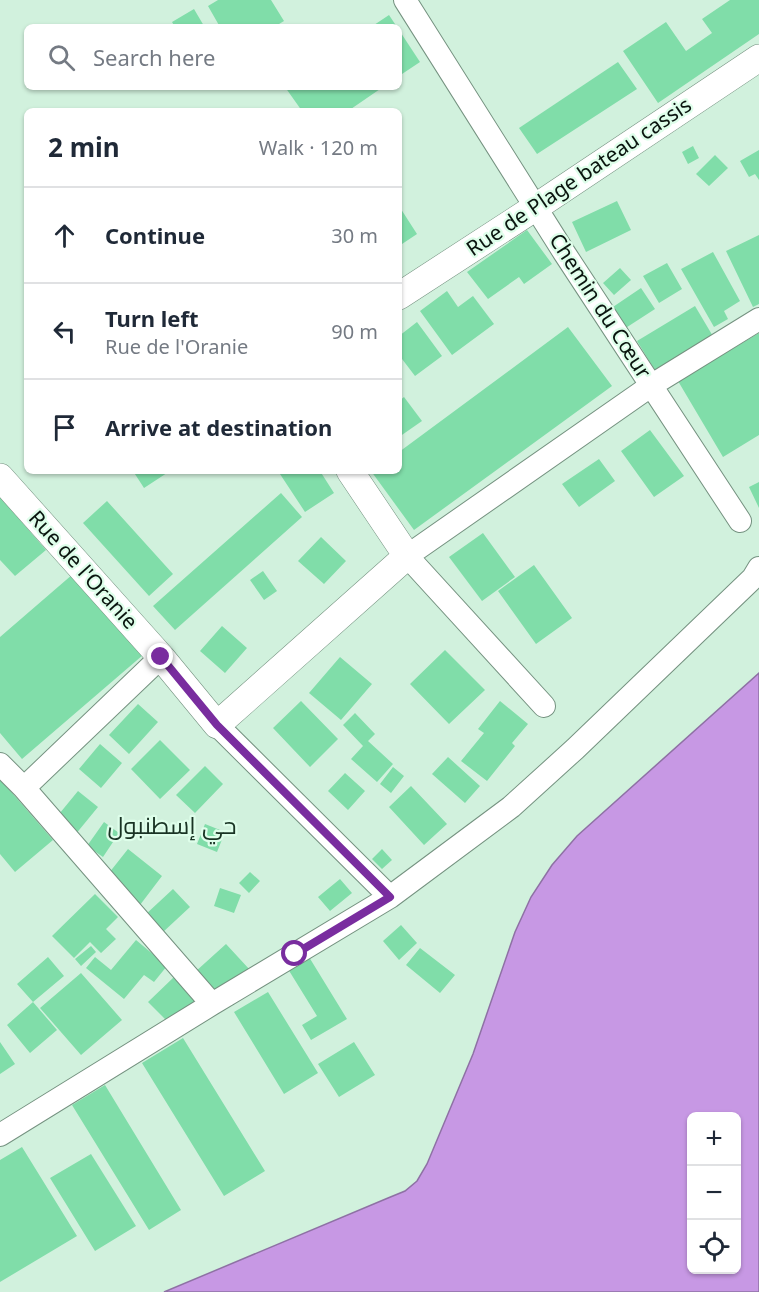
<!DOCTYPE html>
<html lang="en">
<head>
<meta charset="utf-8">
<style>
  body { margin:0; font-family:"Noto Sans",Cairo,sans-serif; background:#f6f6f7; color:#1f2937 }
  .controls { position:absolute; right:18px; bottom:18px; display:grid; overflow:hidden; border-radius:9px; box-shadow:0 2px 4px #0004 }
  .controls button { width:54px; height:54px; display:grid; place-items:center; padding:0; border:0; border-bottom:2px solid #e0e1e3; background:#fff; color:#1f2937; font:30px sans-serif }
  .stop { position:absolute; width:18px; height:18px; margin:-14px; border:4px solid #792d9f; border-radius:50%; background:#fff }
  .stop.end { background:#792d9f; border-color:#fff; box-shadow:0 2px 6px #0008 }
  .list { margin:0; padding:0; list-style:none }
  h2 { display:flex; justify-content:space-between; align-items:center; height:78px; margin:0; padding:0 24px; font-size:26px }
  h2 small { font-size:20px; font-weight:400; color:#747a83 }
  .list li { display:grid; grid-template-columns:39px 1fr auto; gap:18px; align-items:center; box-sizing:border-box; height:96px; padding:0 24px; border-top:2px solid #e0e1e3 }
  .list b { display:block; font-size:22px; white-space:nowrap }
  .list p { margin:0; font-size:20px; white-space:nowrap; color:#747a83 }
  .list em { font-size:20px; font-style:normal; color:#747a83 }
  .icon { flex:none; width:33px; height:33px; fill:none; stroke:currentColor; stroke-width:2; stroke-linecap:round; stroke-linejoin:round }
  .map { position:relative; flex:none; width:759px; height:1292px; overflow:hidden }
  .search { position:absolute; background:#fff; box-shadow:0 2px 4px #0004; left:24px; top:24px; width:378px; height:66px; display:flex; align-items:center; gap:15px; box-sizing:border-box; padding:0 21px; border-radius:9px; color:#747a83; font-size:22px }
  .panel { position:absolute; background:#fff; box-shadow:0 2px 4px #0004; left:24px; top:108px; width:378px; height:366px; border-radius:9px }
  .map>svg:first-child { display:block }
  .water { fill:#c798e4; stroke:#8e71a4; stroke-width:1.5; fill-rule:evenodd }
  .building { fill:#80dda9 }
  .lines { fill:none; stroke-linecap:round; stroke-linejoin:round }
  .minor-casing { stroke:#759280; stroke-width:24 }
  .tertiary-casing { stroke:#759280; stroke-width:28 }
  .minor { stroke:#fff; stroke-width:22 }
  .tertiary { stroke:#fff; stroke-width:27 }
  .route { stroke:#792d9f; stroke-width:8 }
  .labels { text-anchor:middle; stroke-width:4.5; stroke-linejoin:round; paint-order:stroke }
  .street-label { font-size:21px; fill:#0a150f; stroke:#defeea }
  .quarter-label { font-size:24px; fill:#193324; stroke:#defeea }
</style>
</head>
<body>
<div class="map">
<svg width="759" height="1292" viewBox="0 0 759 1292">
  <rect width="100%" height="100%" fill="#d1f1dd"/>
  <!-- water -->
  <path class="water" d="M 759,673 L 759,1292 L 164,1292 L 388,1198 L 405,1191 L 417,1181 L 427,1164 L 473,1054 L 515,932 L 531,897 L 552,865 L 577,836 ZM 692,1116 L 736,1116 L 736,1270 L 692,1270 Z"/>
  <!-- building -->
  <path class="building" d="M 218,0 L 271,0 L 284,21 L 274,27 L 220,27 L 208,6 Z
    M 730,0 L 759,0 L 759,34 L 658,103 L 623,51 L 666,22 L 686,51 L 712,33 L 702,19 Z
    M 194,9 L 204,26 L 175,27 L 172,22 Z
    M 389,15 L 397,27 L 371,27 Z
    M 399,30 L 420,62 L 399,76 Z
    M 618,62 L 637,89 L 537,154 L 519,128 Z
    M 285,87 L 383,87 L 348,111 L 302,111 Z
    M 693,146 L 699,158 L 688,164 L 682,152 Z
    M 759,150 L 759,180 L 755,174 L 749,177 L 740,161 Z
    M 715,155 L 728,168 L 709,186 L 696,174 Z
    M 617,201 L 631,230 L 586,252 L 572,222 Z
    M 399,206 L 417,234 L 399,246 Z
    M 527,230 L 552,264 L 524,284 L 519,277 L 488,299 L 467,272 Z
    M 759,235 L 759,304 L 753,307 L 726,251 Z
    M 713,252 L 740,301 L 724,311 L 728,319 L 714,327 L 681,269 Z
    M 667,263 L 682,289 L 659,303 L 643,276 Z
    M 620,268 L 631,280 L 614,295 L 603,283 Z
    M 641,288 L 655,309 L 621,331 L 607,311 Z
    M 447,291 L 458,307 L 473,296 L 494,324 L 452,355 L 420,311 Z
    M 695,306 L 714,338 L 656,372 L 637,341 Z
    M 417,322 L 442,356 L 415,376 L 399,355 L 399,336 Z
    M 568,327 L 612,386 L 414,530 L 371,471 L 399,471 L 399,452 Z
    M 759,333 L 759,435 L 723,457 L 678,381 Z
    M 404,397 L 422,421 L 399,437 L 399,401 Z
    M 650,430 L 684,476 L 654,497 L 621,451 Z
    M 599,459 L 615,481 L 579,507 L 562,484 Z
    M 133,471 L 170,471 L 144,488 Z
    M 278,471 L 320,471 L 334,493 L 305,512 Z
    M 759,482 L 759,508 L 749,487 Z
    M 281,493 L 302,517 L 175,630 L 153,606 Z
    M 0,497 L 46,550 L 15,576 L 0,560 Z
    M 107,501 L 173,574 L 149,596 L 83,523 Z
    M 483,533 L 515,577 L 482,601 L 449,557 Z
    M 321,537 L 346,561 L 324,584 L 298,561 Z
    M 534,565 L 572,618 L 536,644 L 498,591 Z
    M 263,571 L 277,591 L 264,600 L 250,580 Z
    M 73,574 L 143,655 L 22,759 L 0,733 L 0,637 Z
    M 222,626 L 247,648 L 225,673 L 200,651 Z
    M 445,650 L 485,690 L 449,724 L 410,684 Z
    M 340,657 L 372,684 L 341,720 L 309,693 Z
    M 301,701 L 338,739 L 310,767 L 273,728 Z
    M 500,701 L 528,724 L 512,743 L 515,746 L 487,781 L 461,761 L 484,733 L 478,729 Z
    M 138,704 L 158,722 L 129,754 L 109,735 Z
    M 355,713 L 375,734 L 368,741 L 393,764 L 377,782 L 351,759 L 363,746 L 343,725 Z
    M 160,740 L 190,770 L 160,799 L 131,769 Z
    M 100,744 L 122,763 L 101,788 L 79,769 Z
    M 448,757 L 480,786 L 465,803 L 432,774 Z
    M 205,766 L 223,784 L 195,813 L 176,795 Z
    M 393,767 L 404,776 L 391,793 L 380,784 Z
    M 345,773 L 365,791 L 348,810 L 328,791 Z
    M 0,779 L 53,840 L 15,872 L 0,854 Z
    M 411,786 L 447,824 L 424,845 L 389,807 Z
    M 78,791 L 98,807 L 75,835 L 55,819 Z
    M 104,822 L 119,833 L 103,857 L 87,846 Z
    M 205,824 L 225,832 L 217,852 L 197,844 Z
    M 128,849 L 162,876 L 140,905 L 105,878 Z
    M 382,849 L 392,860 L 382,869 L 372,859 Z
    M 250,872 L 260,881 L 249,893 L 239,883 Z
    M 340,879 L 352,893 L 330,911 L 318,897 Z
    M 220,888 L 241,895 L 234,913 L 214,906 Z
    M 173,889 L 190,907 L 162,933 L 145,915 Z
    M 95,894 L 118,917 L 106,929 L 116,939 L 101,953 L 90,942 L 74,958 L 52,936 Z
    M 401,925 L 417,943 L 399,960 L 383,941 Z
    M 136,940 L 167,966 L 154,982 L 144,975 L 124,999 L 86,968 L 95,957 L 111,970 Z
    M 226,944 L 250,970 L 218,998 L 195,972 Z
    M 91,946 L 96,952 L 81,966 L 75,959 Z
    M 420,948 L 455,975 L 440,993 L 406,965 Z
    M 48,957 L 64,976 L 33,1002 L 17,984 Z
    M 309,957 L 347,1019 L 311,1040 L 302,1025 L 317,1016 L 288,969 Z
    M 81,973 L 122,1020 L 81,1055 L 40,1008 Z
    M 174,977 L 198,1002 L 173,1027 L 148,1002 Z
    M 268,992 L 318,1073 L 284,1094 L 234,1012 Z
    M 33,1002 L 57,1030 L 30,1053 L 7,1025 Z
    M 183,1038 L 265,1171 L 224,1196 L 142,1063 Z
    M 0,1042 L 15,1064 L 0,1074 Z
    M 354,1042 L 375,1075 L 339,1097 L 318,1064 Z
    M 105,1085 L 181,1210 L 149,1230 L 72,1105 Z
    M 22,1147 L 77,1236 L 0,1282 L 0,1160 Z
    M 91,1154 L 136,1226 L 95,1251 L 50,1178 Z"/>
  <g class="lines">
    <defs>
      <path id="minor" d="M 405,0 L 565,254 L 740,521
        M 544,706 L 407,556 L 652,385 L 759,319
        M 217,725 L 390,897
        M 0,764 L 24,788 L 212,1004
        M 24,788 L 161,657
        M 0,1135 L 212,1004 L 390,897 L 511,807 L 575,749 L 753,578 L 759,568"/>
      <path id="tertiary" d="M 399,296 L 536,207 L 759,58
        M 0,477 L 161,657 L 217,725 L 407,556 L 350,471"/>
    </defs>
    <!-- minor casing -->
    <use href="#minor" class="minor-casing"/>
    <!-- tertiary casing -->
    <use href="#tertiary" class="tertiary-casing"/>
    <!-- minor -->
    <use href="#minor" class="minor"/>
    <!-- tertiary -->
    <use href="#tertiary" class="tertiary"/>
  </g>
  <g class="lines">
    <!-- route -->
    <path class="route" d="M 161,657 L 217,725 L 390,897 L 295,954"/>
  </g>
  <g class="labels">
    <!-- street labels -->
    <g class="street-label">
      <text transform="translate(579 177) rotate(-34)" y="7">Rue de Plage bateau cassis</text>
      <text transform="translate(600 306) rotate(57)" y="7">Chemin du Cœur</text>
      <text transform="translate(83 570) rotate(48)" y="7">Rue de l'Oranie</text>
    </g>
    <!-- quarter labels -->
    <g class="quarter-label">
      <text x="172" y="834">حي إسطنبول</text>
    </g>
  </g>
</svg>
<div class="controls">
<button>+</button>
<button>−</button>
<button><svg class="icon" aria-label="locate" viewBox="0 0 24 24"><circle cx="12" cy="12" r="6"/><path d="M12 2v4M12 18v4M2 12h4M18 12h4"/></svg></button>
</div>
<div class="stop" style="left:295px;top:954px"></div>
<div class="stop end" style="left:161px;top:657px"></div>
<div class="search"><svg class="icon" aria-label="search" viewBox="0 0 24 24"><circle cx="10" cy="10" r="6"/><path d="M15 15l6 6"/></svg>Search here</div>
<section class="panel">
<h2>2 min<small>Walk · 120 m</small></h2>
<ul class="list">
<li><svg class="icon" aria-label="ahead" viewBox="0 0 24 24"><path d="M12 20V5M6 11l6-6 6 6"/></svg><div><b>Continue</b></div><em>30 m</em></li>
<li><svg class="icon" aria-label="left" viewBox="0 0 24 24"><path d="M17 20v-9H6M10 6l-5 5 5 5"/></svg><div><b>Turn left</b><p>Rue de l'Oranie</p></div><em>90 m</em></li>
<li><svg class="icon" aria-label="arrive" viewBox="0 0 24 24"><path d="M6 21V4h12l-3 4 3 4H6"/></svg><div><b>Arrive at destination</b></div></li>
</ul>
</section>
</div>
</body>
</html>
